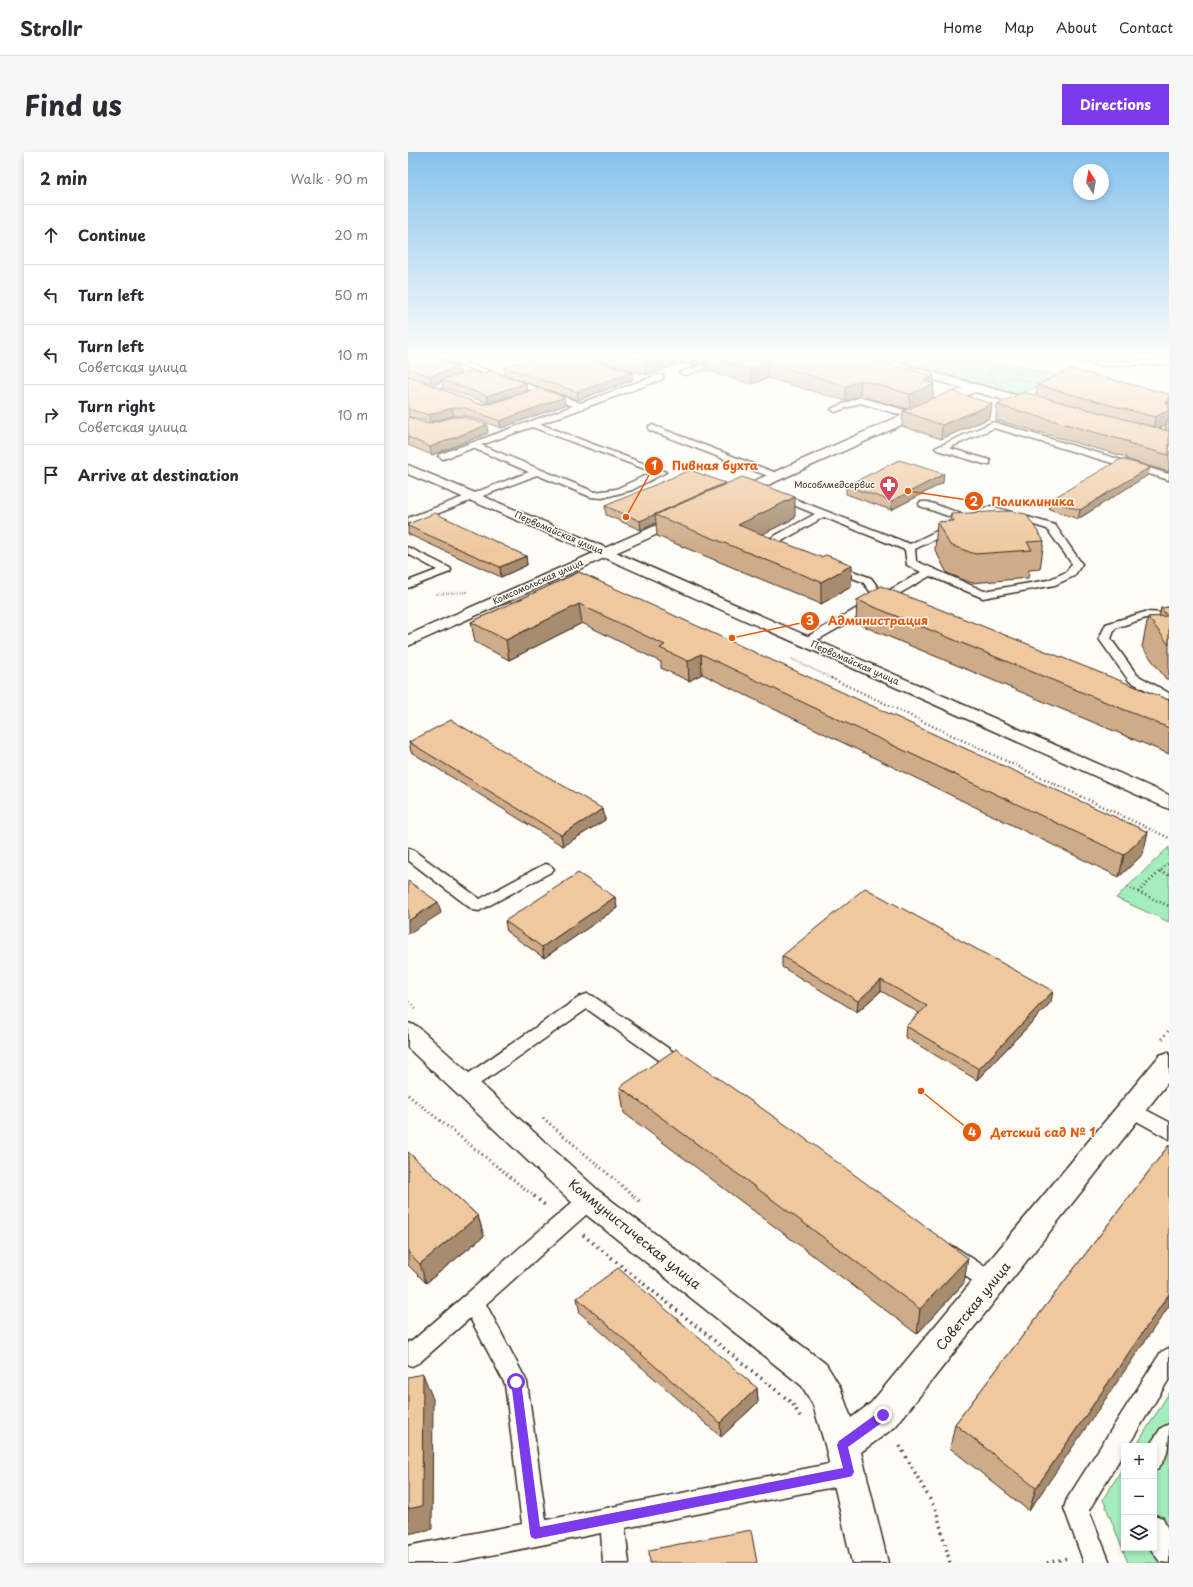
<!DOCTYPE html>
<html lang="en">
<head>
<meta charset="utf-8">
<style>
  body { margin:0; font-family:"Playpen Sans",sans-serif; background:#f7f7f7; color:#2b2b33 }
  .controls { position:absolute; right:12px; bottom:12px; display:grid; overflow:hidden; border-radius:0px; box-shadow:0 2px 6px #0003 }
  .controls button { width:36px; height:36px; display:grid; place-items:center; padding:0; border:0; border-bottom:1px solid #e1e1e2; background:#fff; color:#2b2b33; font:20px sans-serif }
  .compass { position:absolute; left:665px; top:12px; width:36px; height:36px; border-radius:50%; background:#fff; box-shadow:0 2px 6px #0003; rotate:349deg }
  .stop { position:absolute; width:12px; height:12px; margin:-9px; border:3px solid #7c3aed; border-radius:50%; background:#fff }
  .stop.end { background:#7c3aed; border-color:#fff; box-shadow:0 1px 4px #0008 }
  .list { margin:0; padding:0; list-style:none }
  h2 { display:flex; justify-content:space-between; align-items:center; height:52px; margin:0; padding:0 16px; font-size:17px }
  h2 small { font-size:13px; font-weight:400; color:#7c7c81 }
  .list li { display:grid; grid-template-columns:26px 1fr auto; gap:12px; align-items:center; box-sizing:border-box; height:60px; padding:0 16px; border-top:1px solid #e1e1e2 }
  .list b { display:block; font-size:15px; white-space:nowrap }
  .list p { margin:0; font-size:13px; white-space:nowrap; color:#7c7c81 }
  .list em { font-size:13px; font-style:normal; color:#7c7c81 }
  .icon { flex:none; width:22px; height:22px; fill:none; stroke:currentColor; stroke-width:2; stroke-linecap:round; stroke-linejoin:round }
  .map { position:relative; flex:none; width:761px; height:1411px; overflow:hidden; border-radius:0px }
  header { display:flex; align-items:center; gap:24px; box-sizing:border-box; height:56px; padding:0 20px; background:#fff; border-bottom:1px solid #e1e1e2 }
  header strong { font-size:19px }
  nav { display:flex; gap:22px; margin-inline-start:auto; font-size:14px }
  .intro { display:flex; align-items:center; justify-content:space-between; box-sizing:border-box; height:96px; padding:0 24px }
  h1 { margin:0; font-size:28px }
  .button { padding:10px 18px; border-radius:0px; background:#7c3aed; color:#fff; font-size:14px; font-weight:700 }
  main { display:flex; gap:24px; padding:0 24px }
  aside { flex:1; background:#fff; border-radius:0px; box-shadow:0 2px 6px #0003 }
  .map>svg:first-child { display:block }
  .green { fill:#a4edbc; stroke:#708c6d }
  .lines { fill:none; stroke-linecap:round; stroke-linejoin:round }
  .lane-casing { stroke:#3b2a1e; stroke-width:3 }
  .street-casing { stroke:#3b2a1e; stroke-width:3 }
  .secondary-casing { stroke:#3b2a1e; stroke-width:3 }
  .path-far4 { stroke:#3b2a1e; stroke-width:1.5; stroke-dasharray:0.5 1.5; stroke-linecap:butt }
  .path-far3 { stroke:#3b2a1e; stroke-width:2; stroke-dasharray:0.5 2; stroke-linecap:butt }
  .path-far2 { stroke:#3b2a1e; stroke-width:2.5; stroke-dasharray:1 3; stroke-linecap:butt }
  .path-far1 { stroke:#3b2a1e; stroke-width:3; stroke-dasharray:1 3.5; stroke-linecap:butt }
  .path { stroke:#3b2a1e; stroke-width:3.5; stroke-dasharray:1.5 4.5; stroke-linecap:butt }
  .lane { fill:#fdfcf7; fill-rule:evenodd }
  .street { fill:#fdfcf7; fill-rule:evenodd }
  .secondary { fill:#fdfcf7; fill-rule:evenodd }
  .wall { fill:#ceac89; stroke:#3b2a1e; fill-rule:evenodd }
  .shaded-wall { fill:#a78c6f; stroke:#3b2a1e }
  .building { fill:#efc89f; stroke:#3b2a1e }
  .route { fill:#7c3aed }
  .labels { text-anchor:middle; stroke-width:3; stroke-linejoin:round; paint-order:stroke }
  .far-poi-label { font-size:9px; fill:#3b2a1e; stroke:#fdfcf7; text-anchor:end }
  .far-street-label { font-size:9px; fill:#3b2a1e; stroke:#fdfcf7 }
  .near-street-label { font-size:13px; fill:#3b2a1e; stroke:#fdfcf7 }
  .leader { fill:none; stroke:#e8590c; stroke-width:1.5 }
  .callout-dot { fill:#e8590c; stroke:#fdfcf7; stroke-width:1.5 }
  .mark-label { font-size:12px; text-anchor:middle; font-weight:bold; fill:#fff }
  .callout-label { font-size:12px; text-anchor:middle; font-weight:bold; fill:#e8590c; stroke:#fdfcf7; stroke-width:3; stroke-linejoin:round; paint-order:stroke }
</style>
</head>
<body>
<header>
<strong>Strollr</strong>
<nav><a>Home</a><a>Map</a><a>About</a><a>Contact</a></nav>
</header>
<div class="intro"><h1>Find us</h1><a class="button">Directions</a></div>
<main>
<aside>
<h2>2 min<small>Walk · 90 m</small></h2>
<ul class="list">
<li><svg class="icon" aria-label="ahead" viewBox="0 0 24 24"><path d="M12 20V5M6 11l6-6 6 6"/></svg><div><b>Continue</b></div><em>20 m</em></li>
<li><svg class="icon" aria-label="left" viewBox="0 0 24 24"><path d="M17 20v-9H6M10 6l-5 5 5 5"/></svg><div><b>Turn left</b></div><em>50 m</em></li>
<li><svg class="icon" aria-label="left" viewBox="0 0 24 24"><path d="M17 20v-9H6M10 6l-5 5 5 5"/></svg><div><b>Turn left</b><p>Советская улица</p></div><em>10 m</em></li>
<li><svg class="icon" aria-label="right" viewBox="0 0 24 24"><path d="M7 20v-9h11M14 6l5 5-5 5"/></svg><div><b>Turn right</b><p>Советская улица</p></div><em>10 m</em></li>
<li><svg class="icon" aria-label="arrive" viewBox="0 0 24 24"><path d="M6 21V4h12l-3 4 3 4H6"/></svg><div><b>Arrive at destination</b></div></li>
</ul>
</aside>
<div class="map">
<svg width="761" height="1411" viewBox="0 0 761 1411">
  <rect width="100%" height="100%" fill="#fdfcf7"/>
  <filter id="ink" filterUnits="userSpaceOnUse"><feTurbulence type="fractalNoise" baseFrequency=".025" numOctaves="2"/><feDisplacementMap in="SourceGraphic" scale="8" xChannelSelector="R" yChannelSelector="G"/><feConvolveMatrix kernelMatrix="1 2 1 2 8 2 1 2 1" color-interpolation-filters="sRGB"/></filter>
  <g filter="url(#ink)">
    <!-- green -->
    <path class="green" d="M 469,202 L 565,202 L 651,224 L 611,243 Z
      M 761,695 L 761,770 L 708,746 Z
      M 761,1241 L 761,1411 L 720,1411 L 695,1347 L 716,1314 L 716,1396 L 746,1396 L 746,1294 L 728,1294 Z"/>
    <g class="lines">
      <defs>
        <path id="lane" d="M 23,202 L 34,202 L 173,251 L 249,223 L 255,223 L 255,227 L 132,272 L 258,320 L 224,338 L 194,346 L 183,345 L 129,323 L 0,373 L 0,366 L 121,320 L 65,296 L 35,307 L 30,304 L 32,302 L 165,254 ZM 124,275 L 245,320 L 208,337 L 187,340 L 73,293 Z
          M 327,202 L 338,202 L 278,223 L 271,221 Z
          M 646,202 L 660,202 L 695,210 L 761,208 L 761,212 L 695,214 Z
          M 51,224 L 58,226 L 26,238 L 20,238 L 19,236 Z
          M 452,245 L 507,261 L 508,263 L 504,266 L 452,251 L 427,260 L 423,257 Z
          M 585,270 L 761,322 L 761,328 L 586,276 L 541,296 L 582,308 L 582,312 L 576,312 L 529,298 L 527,296 Z
          M 244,273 L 371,322 L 373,324 L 371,326 L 365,326 L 241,278 L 241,274 Z
          M 369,340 L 502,392 L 551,368 L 512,354 L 511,352 L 512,350 L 520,350 L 560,364 L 583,354 L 647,373 L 674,412 L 666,424 L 647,433 L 575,446 L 522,424 L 482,447 L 486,450 L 484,452 L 474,451 L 399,494 L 395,493 L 393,490 L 395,487 L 467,446 L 455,430 L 421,417 L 420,415 L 421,413 L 429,413 L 463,426 L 475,442 L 513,420 L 499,413 L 497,398 L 416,365 L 372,390 L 382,395 L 381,397 L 377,398 L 359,392 L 358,390 L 359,388 L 407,362 L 366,345 L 364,343 ZM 584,360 L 639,377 L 664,412 L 658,420 L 640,428 L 576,439 L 508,409 L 507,397 Z
          M 0,395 L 42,416 L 43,418 L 42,420 L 0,436 L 0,429 L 29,418 L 0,402 Z
          M 737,460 L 761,461 L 761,467 L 738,466 L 707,476 L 703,487 L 729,523 L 761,541 L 761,550 L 721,529 L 691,487 L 698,472 Z
          M 0,696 L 5,698 L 72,747 L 133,714 L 138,712 L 143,714 L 146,717 L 143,720 L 71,759 L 65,758 L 0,708 Z
          M 179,842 L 185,844 L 280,910 L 283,915 L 280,920 L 274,922 L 268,920 L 179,857 L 63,938 L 57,940 L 51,938 L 48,933 L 51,928 L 173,844 Z
          M 723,950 L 761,970 L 761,987 L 716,962 L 714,957 L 716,952 Z
          M 181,1040 L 188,1042 L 191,1048 L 188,1054 L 78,1152 L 119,1230 L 138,1368 L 441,1308 L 449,1312 L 453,1320 L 449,1328 L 441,1332 L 217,1376 L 221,1411 L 195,1411 L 193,1381 L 43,1411 L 0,1411 L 0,1394 L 114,1372 L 97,1232 L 62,1166 L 12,1210 L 4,1214 L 0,1212 L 0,1189 L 3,1190 L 174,1042 Z
          M 543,1094 L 550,1097 L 591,1124 L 595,1131 L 591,1138 L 584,1141 L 577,1138 L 536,1109 L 533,1103 L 536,1097 Z
          M 761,1196 L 761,1227 L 720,1294 L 716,1294 L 716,1300 L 681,1358 L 702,1411 L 676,1411 L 656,1356 L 659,1347 L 753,1200 Z
          M 761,1272 C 761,1291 761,1310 746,1319 L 746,1294 L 741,1294 L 753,1276 Z
          M 746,1363 L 755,1366 L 761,1380 L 761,1411 L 752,1410 L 742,1396 L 746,1396 Z"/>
        <path id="street" d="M 439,202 L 457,202 L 637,251 L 639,254 L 633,258 L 567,240 L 329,347 L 319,347 L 317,344 L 319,341 L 555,236 L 441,204 Z
          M 276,361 L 281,362 L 283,365 L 281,368 L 0,494 L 0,483 Z
          M 0,871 L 9,874 L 191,1039 L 418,1212 L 432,1235 L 443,1266 L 463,1251 L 752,903 L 761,900 L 761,929 L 487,1275 L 453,1300 L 480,1411 L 444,1411 L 417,1293 L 405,1253 L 394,1234 L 171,1057 L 0,896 Z"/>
        <path id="secondary" d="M 0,313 L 187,391 L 761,643 L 761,657 L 177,397 L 0,322 Z"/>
      </defs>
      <!-- lane casing -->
      <use href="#lane" class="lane-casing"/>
      <!-- street casing -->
      <use href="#street" class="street-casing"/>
      <!-- secondary casing -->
      <use href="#secondary" class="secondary-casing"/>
      <!-- path-far4 -->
      <path class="path-far4" d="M 590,215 L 614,221 L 588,232 L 581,219 Z
        M 598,224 L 631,232"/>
      <!-- path-far3 -->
      <path class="path-far3" d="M 28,442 L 59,440
        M 384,507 L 425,527"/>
      <!-- path-far2 -->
      <path class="path-far2" d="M 423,526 L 761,686
        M 752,720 L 761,723
        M 719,735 L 761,754
        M 730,740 L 761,711"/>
      <!-- path-far1 -->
      <path class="path-far1" d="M 0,850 L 10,858
        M 754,887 L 761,878
        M 0,943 L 127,1045
        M 135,966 L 227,1045"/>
      <!-- path -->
      <path class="path" d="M 126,1044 L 138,1054
        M 226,1044 L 231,1049
        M 175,1083 L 384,1251 L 392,1264
        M 492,1294 L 528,1358 L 542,1411
        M 639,1411 L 660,1406"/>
      <!-- lane -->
      <use href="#lane" class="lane"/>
      <!-- street -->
      <use href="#street" class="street"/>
      <!-- secondary -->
      <use href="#secondary" class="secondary"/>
    </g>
    <!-- wall -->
    <path class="wall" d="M 0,202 L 51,215 L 52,222 L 23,231 L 0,224 L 71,252 L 157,253 L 93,276 L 59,264 L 46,264 L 22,270 L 0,264 Z
      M 167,202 L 444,202 L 526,232 L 525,246 L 584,252 L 582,266 L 533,287 L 494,274 L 495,259 L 500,257 L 452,244 L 438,249 L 360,226 L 343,232 L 297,218 L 297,211 L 286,214 L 274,211 L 238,223 Z
      M 96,215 L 224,220 L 225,228 L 170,248 L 97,223 Z
      M 34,228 L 119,239 L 80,251 L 36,236 Z
      M 629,233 L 761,242 L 761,320 L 718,307 L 718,305 L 588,268 L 589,253 L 628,244 ZM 758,272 L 757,278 L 751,276 Z
      M 0,265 L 20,272 L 80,281 L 24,303 L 0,293 Z
      M 740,323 L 670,367 L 641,357 L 642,348 Z
      M 317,331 L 317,332 L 387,366 L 354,382 L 443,435 L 413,452 L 249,384 L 248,371 L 233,378 L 198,363 L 197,354 Z
      M 535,331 L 483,358 L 438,342 L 438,334 Z
      M 543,362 L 636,389 L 632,417 L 621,418 L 620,426 L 564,431 L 539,421 L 527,398 L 529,370 L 542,369 Z
      M 0,372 L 118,404 L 119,413 L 93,425 L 0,382 Z
      M 171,420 L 735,702 L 711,725 L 294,522 L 281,529 L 253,516 L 253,510 L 174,471 L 101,508 L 67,490 L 63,470 Z
      M 449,448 L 761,548 L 761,602 L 448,471 Z
      M 761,455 L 761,527 L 758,527 L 734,495 L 740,465 L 751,465 L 753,456 Z
      M 1,590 L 195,657 L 197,668 L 155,694 L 3,600 Z
      M 207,745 L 209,756 L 136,806 L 99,780 L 97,769 Z
      M 374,804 L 643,850 L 569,928 L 497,885 L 498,874 L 511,861 L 473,839 L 449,860 L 374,815 Z
      M 212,935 L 556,1131 L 509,1182 L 216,961 Z
      M 761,993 L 621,1359 L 542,1296 L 547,1272 Z
      M 0,1000 L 70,1064 L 76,1084 L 18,1131 L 0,1113 Z
      M 169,1146 L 349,1236 L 350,1250 L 313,1285 L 172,1161 Z"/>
    <!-- shaded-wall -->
    <path class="shaded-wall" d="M 256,202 L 273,202 L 274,211 L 238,223 L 237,208 Z
      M 285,202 L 323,202 L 296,203 L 297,211 L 286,214 Z
      M 360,211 L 360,226 L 343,232 L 343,217 Z
      M 51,215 L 52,222 L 23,231 L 22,224 Z
      M 224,220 L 225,228 L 170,248 L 169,240 Z
      M 526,224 L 525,247 L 501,258 L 502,242 L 516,229 Z
      M 453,228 L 452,244 L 438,249 L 438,234 Z
      M 118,231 L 119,239 L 80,251 L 79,244 Z
      M 156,245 L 157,253 L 93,276 L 92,269 Z
      M 761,248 L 761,269 L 759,268 L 758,272 L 745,280 L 747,265 L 757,251 Z
      M 584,252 L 582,266 L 533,287 L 534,273 Z
      M 44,256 L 46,264 L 22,270 L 21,263 Z
      M 79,273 L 80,281 L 24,303 L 22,295 Z
      M 742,315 L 740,323 L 670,367 L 672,358 Z
      M 536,322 L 535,331 L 483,358 L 484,349 Z
      M 317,331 L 318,340 L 247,363 L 248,371 L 233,378 L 232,369 Z
      M 387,345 L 387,366 L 331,394 L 330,373 Z
      M 118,404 L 119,413 L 93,425 L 92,415 Z
      M 444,413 L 443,435 L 413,452 L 413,430 Z
      M 171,452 L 174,471 L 101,508 L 98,488 Z
      M 293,502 L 294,522 L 281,529 L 280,509 Z
      M 195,657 L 197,668 L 155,694 L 153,683 Z
      M 740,680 L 735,702 L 711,725 L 716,703 Z
      M 207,745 L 209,756 L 136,806 L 134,795 Z
      M 30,750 L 33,761 L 0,782 L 0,769 Z
      M 473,828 L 473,839 L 449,860 L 450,849 Z
      M 645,839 L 643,850 L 569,928 L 571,917 Z
      M 70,1064 L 76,1084 L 18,1131 L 12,1112 Z
      M 560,1106 L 556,1131 L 509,1182 L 512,1157 Z
      M 761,1142 L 761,1154 L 621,1359 L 628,1336 Z
      M 15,1222 L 25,1247 L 24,1377 L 0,1382 L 0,1357 Z
      M 349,1236 L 350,1250 L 313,1285 L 312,1271 Z"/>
    <!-- building -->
    <path class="building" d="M 0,202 L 13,202 L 51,215 L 22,224 L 0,217 Z
      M 136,202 L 167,202 L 224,220 L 169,240 L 96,215 Z
      M 214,202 L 256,202 L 237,208 Z
      M 300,202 L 444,202 L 526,224 L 516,229 L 526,232 L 502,242 L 453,228 L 438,234 L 360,211 L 343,217 L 296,203 Z
      M 662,217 L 761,242 L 761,248 L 757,251 L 761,252 L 761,258 L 747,265 L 629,233 Z
      M 64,219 L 74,222 L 83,219 L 118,231 L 79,244 L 34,228 Z
      M 0,224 L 71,252 L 82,252 L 131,236 L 156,245 L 92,269 L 58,256 L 44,256 L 21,263 L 0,257 Z
      M 543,239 L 584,252 L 534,273 L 495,259 Z
      M 615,240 L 761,279 L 761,303 L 720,292 L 722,290 L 589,253 Z
      M 0,265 L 20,272 L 45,265 L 56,265 L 79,273 L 22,295 L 0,285 Z
      M 713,307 L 742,315 L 672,358 L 642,348 Z
      M 491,308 L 536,322 L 484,349 L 438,334 Z
      M 282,318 L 317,331 L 232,369 L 197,354 Z
      M 334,325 L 387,345 L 330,373 L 413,405 L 418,403 L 444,413 L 413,430 L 247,363 Z
      M 601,359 L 618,362 L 636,389 L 619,390 L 624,398 L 567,402 L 542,393 L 529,370 L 546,369 L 543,362 Z
      M 27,361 L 118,404 L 92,415 L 0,374 L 0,372 Z
      M 171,420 L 740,680 L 716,703 L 293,502 L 280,509 L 252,496 L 257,493 L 171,452 L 98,488 L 63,470 Z
      M 473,434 L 761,548 L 761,576 L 449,448 Z
      M 761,455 L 761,493 L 740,465 L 759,464 L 753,456 Z
      M 43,568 L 195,657 L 153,683 L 1,590 Z
      M 170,721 L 207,745 L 134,795 L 97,769 Z
      M 0,729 L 30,750 L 0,769 Z
      M 457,736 L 645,839 L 571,917 L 498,874 L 519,854 L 473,828 L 450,849 L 374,804 Z
      M 268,897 L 388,980 L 560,1106 L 512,1157 L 212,935 Z
      M 761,993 L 761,1142 L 628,1336 L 547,1272 Z
      M 0,1000 L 70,1064 L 12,1112 L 0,1100 Z
      M 210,1116 L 349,1236 L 312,1271 L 169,1146 Z
      M 15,1222 L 14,1354 L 0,1357 L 0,1225 Z
      M 343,1378 L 349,1411 L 242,1411 L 241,1398 Z"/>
  </g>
  <!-- sky -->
  <linearGradient id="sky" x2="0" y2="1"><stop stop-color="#86c2ed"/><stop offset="0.51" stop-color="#fefefb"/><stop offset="1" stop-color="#fefefb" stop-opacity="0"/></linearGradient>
  <rect width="761" height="399" fill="url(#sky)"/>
  <!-- route -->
  <path class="route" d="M 108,1225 L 112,1227 L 113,1230 L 132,1375 L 435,1316 L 429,1293 L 431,1289 L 471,1260 L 475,1258 L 479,1260 L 480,1263 L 479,1267 L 440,1295 L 446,1320 L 444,1324 L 441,1325 L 127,1387 L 123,1385 L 122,1381 L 103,1230 L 105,1227 Z"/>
  <!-- icons -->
  <defs>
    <symbol id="pharmacy-pin" viewBox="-11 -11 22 30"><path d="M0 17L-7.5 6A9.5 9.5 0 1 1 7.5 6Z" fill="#d1495b" stroke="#fdfcf7"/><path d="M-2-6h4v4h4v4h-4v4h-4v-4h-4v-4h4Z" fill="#fff"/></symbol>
  </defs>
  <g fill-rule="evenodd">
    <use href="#pharmacy-pin" x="470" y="322" width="22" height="30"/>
  </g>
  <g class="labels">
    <!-- far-poi labels -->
    <g class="far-poi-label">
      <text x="467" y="336">Мособлмедсервис</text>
    </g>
    <!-- far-street labels -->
    <g class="far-street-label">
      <text transform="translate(151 381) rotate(23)" y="3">Первомайская улица</text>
      <text transform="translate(130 430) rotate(-24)" y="3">Комсомольская улица</text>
      <text transform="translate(447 511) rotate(24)" y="3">Первомайская улица</text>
    </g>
    <!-- near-street labels -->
    <g class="near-street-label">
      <text transform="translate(227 1082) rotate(39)" y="5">Коммунистическая улица</text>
      <text transform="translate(565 1154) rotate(-51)" y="5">Советская улица</text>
    </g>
  </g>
  <!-- callouts -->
  <path class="leader" d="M218 365L246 314M500 339L566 349M324 486L402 469M513 939L564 980"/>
  <g class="callout-dot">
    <circle cx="218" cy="365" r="4"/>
    <circle cx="500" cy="339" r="4"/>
    <circle cx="324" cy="486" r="4"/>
    <circle cx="513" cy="939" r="4"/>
    <circle cx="246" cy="314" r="10"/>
    <circle cx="566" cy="349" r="10"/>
    <circle cx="402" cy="469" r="10"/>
    <circle cx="564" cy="980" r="10"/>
  </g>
  <g class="mark-label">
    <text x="246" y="318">1</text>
    <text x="566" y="354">2</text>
    <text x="402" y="473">3</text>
    <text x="564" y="985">4</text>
  </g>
  <g class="callout-label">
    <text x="307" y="318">Пивная бухта</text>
    <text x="625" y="354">Поликлиника</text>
    <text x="470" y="473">Администрация</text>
    <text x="635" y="985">Детский сад № 1</text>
  </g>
</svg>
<div class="controls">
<button>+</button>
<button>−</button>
<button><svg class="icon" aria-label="layers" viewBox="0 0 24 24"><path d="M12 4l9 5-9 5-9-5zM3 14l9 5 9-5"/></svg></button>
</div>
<svg class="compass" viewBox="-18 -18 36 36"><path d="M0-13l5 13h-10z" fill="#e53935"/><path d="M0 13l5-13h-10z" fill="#7c7c81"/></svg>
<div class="stop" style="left:108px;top:1230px"></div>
<div class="stop end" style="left:475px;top:1263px"></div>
</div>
</main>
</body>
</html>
